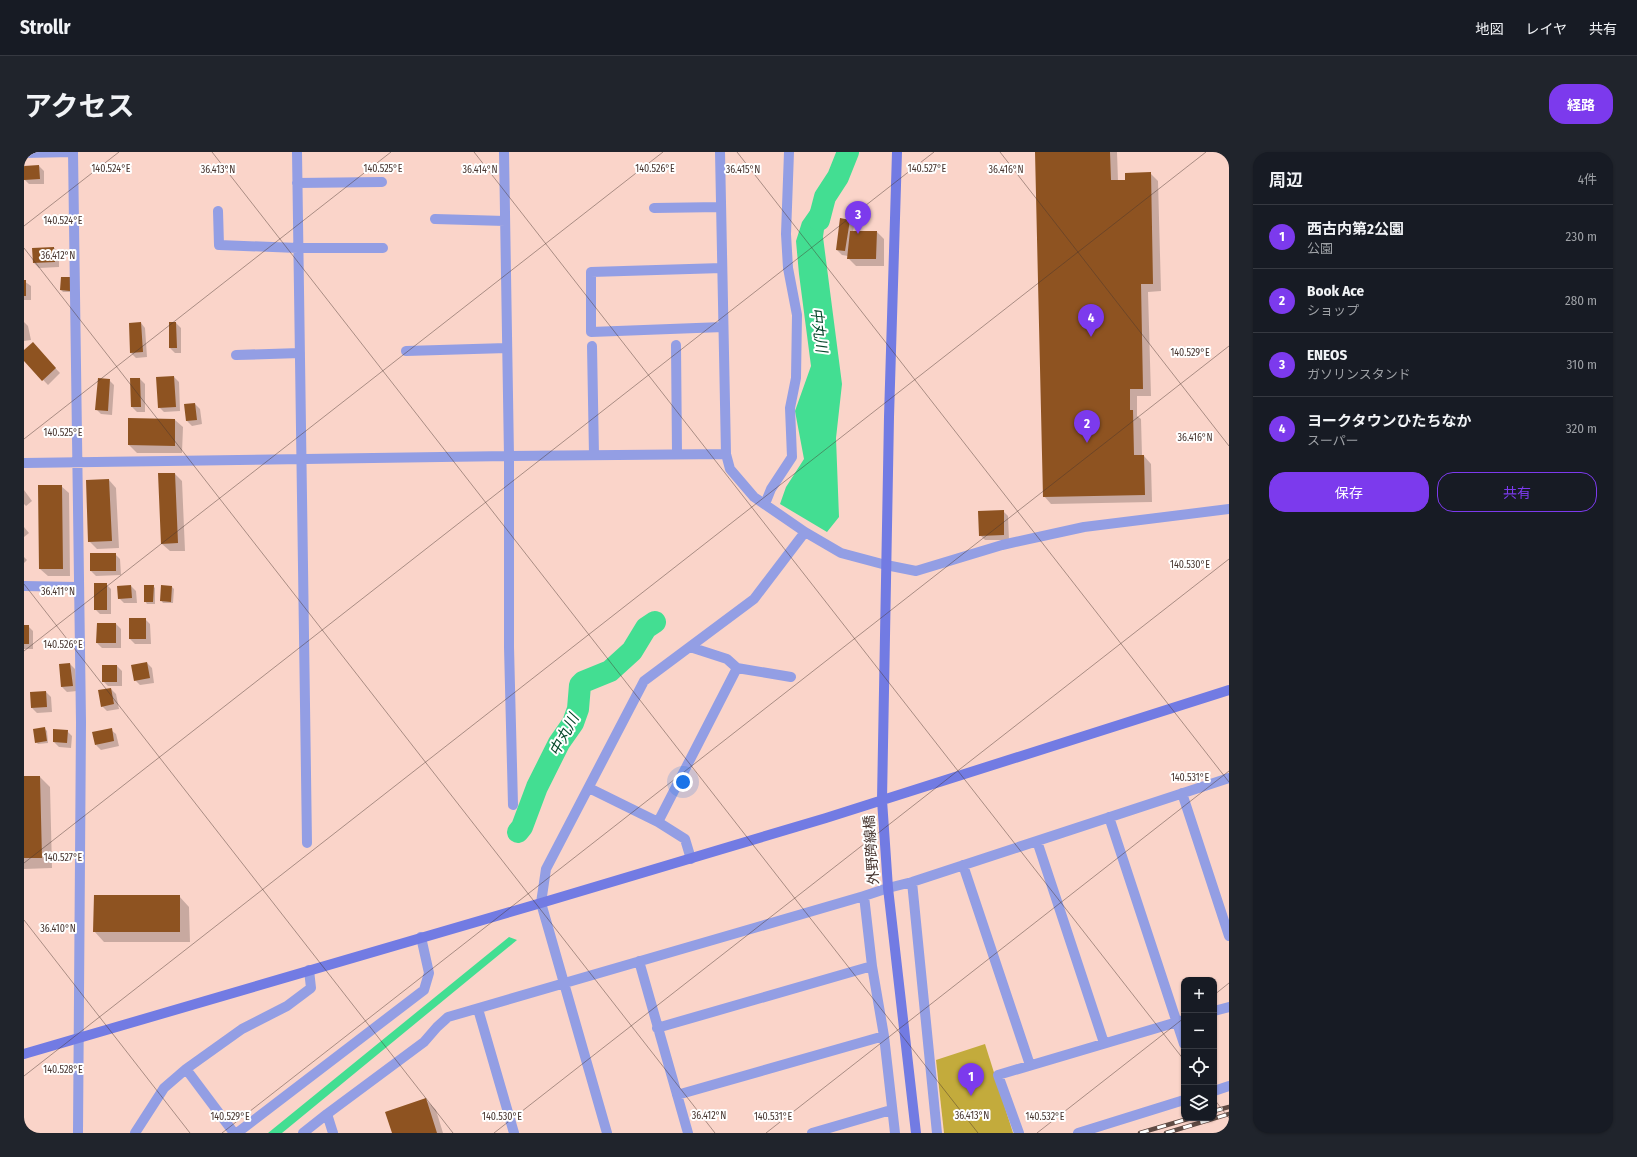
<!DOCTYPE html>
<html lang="ja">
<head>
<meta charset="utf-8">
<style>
  body { margin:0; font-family:"Fira Sans Condensed","Noto Sans JP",sans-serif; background:#20242c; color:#f1f3f6 }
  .controls { position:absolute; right:12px; bottom:12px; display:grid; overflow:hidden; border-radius:8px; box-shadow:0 1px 3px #0004 }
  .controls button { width:36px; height:36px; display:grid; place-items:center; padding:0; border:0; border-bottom:1px solid #363941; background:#171b24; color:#f1f3f6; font:20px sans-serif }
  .you { position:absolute; left:659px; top:630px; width:14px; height:14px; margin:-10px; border:3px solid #fff; border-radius:50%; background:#1a73e8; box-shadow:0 0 0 6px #1a73e833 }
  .badge { display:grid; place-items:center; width:26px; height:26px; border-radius:50%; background:#7c3aed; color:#fff; font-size:13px; font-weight:700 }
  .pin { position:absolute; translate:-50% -33px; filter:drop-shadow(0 1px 2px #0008) }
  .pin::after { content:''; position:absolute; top:21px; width:14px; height:12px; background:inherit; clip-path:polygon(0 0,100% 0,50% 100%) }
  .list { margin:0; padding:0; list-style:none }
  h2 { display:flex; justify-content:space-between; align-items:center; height:52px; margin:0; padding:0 16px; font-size:17px }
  h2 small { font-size:13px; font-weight:400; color:#9ea1a6 }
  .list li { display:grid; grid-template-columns:26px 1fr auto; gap:12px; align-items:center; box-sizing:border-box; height:64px; padding:0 16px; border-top:1px solid #363941 }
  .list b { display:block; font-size:15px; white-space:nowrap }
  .list p { margin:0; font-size:13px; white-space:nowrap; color:#9ea1a6 }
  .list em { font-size:13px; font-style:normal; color:#9ea1a6 }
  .actions { display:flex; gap:8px; padding:12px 16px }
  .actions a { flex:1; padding:9px 0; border:1px solid #7c3aed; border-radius:16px; text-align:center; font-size:14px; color:#7c3aed }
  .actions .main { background:#7c3aed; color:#fff }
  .icon { flex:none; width:22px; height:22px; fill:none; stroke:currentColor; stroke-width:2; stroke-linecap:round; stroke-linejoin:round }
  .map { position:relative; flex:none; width:1205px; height:981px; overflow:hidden; border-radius:16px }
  header { display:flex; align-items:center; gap:24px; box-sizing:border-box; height:56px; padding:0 20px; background:#171b24; border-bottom:1px solid #363941 }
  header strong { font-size:19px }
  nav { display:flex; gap:22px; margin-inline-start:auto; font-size:14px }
  .intro { display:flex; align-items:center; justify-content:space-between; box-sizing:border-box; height:96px; padding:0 24px }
  h1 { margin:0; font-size:28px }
  .button { padding:10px 18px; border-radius:16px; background:#7c3aed; color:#fff; font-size:14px; font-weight:700 }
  main { display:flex; gap:24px; padding:0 24px }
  aside { flex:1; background:#171b24; border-radius:16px; box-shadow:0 1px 3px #0004 }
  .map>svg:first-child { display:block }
  .green { fill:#c3ab3c }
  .water { fill:#43de92 }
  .shadow { fill:#0003 }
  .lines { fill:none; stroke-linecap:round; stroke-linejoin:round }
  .river { stroke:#43de92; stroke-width:22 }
  .building { fill:#8e5321 }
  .street { stroke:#939ee4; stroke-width:10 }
  .secondary { stroke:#727be3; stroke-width:10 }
  .rail-casing { stroke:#5f4a43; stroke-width:4.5 }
  .rail { stroke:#fff; stroke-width:3; stroke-dasharray:9; stroke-linecap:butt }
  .ticks { fill:none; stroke:#47352f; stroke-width:1; stroke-opacity:0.45 }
  .labels { text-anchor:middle; stroke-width:4; stroke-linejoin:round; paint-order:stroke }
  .street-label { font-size:14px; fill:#47352f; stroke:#fff }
  .water-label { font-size:15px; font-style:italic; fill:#06472a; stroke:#fff }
  .ticks-label { font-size:10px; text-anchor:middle; fill:#47352f; stroke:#fff; stroke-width:4; stroke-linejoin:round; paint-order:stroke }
</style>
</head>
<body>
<header>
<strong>Strollr</strong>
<nav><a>地図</a><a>レイヤ</a><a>共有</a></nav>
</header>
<div class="intro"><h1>アクセス</h1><a class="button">経路</a></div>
<main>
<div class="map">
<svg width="1205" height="981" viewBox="0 0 1205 981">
  <rect width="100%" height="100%" fill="#fad4c9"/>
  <!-- green -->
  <path class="green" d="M 961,892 L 989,981 L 920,981 L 912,908 Z"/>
  <!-- water -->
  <path class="water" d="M 805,40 L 799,85 L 818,232 L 812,286 L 815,365 L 803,380 L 756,352 L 762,335 L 780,307 L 771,259 L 787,214 L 775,122 L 772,89 L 778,70 L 792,50 Z
    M 485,785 L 493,788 L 258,981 L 244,981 Z"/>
  <!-- shadow -->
  <path class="shadow" d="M 1012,0 L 1093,0 L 1094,29 L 1102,29 L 1126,21 L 1134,29 L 1137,139 L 1124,140 L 1127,244 L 1113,244 L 1113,264 L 1117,267 L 1118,304 L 1120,304 L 1127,312 L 1128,350 L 1027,352 L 1020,344 Z
    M 15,14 L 20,19 L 20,32 L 5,32 L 0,27 L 0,15 Z
    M 825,69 L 830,74 L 829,80 L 853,80 L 860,87 L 860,114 L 832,114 L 824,106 L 824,104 L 818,103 L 813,98 Z
    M 30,96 L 35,101 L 35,115 L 15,116 L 10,111 L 9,97 Z
    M 38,126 L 48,140 L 39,140 L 37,138 Z
    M 0,129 L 7,134 L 7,148 L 0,148 Z
    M 0,170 L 4,174 L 7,188 L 0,189 Z
    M 117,171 L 121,176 L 123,205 L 112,206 L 107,201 Z
    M 152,171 L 157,176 L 157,201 L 151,201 L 146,196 Z
    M 13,197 L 36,221 L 24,233 L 0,208 L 0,200 Z
    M 150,225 L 155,230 L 156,259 L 140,260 L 135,255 Z
    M 116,227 L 121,232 L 121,260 L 113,260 L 108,255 Z
    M 85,228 L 90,233 L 88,263 L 77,262 L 72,257 Z
    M 171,252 L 176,257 L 178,272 L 168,274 L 163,269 Z
    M 105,267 L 151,268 L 159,275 L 158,301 L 113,301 L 105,293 Z
    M 151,322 L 158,329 L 161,399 L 146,399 L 138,392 Z
    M 85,328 L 92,336 L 95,396 L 73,397 L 65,389 Z
    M 37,334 L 45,341 L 46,424 L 24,424 L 16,417 Z
    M 0,338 L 8,349 L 2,354 L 0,352 Z
    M 979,359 L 984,364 L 985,388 L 961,388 L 956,383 Z
    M 0,375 L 5,381 L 0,385 Z
    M 91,402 L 96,407 L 97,423 L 72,424 L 67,419 Z
    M 0,405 L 3,408 L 0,411 Z
    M 82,432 L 87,437 L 87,462 L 76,462 L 71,457 Z
    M 94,434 L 107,434 L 112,439 L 113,451 L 100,451 L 95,446 Z
    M 129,434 L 131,436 L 131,452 L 123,452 L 121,449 Z
    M 148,435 L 150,437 L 149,451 L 139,451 L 137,448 Z
    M 121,467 L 126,472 L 127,492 L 111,492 L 106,487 Z
    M 92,472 L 97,477 L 97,496 L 78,496 L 73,491 Z
    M 0,474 L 4,474 L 9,479 L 9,497 L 0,497 Z
    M 123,511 L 128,516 L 130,531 L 116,533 L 111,528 Z
    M 46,512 L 51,517 L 53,539 L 43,540 L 38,535 L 36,513 Z
    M 93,514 L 98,519 L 98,534 L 84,534 L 79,529 Z
    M 87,537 L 92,542 L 95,557 L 83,559 L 78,554 Z
    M 22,540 L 27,545 L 28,560 L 13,561 L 8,556 Z
    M 21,577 L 23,579 L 24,591 L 14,592 L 12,590 Z
    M 87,578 L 92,582 L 95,594 L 77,598 L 72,593 Z
    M 43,579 L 48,584 L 47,596 L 35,595 L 30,590 Z
    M 0,625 L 16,625 L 26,635 L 28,716 L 0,717 Z
    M 155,744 L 165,755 L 166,790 L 80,790 L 70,779 Z
    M 402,948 L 412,958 L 419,981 L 369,981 Z"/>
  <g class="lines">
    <!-- river -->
    <path class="river" d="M 795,68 L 801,45 L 814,25 L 824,0
      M 494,680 L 498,675 L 513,635 L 535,591 L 549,571 L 554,557 L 556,533 L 559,530 L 586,519 L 608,499 L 622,476 L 631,470"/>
  </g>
  <!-- building -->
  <path class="building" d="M 1011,0 L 1086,0 L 1087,28 L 1101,28 L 1101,21 L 1127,20 L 1129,132 L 1117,132 L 1119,237 L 1106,237 L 1106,258 L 1109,258 L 1110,303 L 1120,303 L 1121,343 L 1019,345 Z
    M 15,13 L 16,27 L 0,28 L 0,14 Z
    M 816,66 L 826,68 L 821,99 L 812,98 Z
    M 826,79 L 853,79 L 852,107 L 823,107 Z
    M 30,95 L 31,110 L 9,111 L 8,96 Z
    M 37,125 L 46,125 L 46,139 L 36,138 Z
    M 0,128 L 2,128 L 2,144 L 0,144 Z
    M 117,170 L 119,200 L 106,201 L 105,171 Z
    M 145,170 L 152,170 L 153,196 L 145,196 Z
    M 9,190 L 32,216 L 18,229 L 0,209 L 0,198 Z
    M 150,224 L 152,255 L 134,256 L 132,225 Z
    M 74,226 L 86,227 L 84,259 L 71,258 Z
    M 106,226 L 116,226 L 117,255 L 107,255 Z
    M 171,251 L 173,268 L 162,269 L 160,252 Z
    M 104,266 L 151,267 L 151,294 L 104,293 Z
    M 134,321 L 151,321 L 154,391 L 137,392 Z
    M 85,327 L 88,389 L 64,390 L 62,328 Z
    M 14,333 L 38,333 L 39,417 L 15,417 Z
    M 980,358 L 980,383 L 955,384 L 954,359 Z
    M 66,401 L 92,401 L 92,419 L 66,419 Z
    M 70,431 L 83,431 L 83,458 L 70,458 Z
    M 107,433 L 108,446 L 94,447 L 93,434 Z
    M 120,433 L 130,433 L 129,450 L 120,450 Z
    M 137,433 L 148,434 L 147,450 L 136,449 Z
    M 105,466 L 122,466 L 122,487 L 105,487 Z
    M 73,471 L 92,471 L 92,491 L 72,491 Z
    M 0,473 L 5,473 L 5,492 L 0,492 Z
    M 123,510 L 126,526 L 110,529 L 107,513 Z
    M 46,511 L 49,534 L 37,535 L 35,512 Z
    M 78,513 L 93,513 L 93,530 L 78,530 Z
    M 87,536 L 90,552 L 77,555 L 74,538 Z
    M 22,539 L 23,555 L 7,556 L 6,540 Z
    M 21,575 L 23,589 L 11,591 L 9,577 Z
    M 88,576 L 90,589 L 71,593 L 68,580 Z
    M 29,577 L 44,578 L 43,591 L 29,590 Z
    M 0,624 L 16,624 L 18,706 L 0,706 Z
    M 70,743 L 156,743 L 156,780 L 69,780 Z
    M 402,946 L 413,981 L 368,981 L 361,960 Z"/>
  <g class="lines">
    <!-- street -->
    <path class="street" d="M 49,0 L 57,570 L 54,981
      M 273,0 L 283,691
      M 480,0 L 485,304 L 485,495 L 489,653
      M 696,0 L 702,302 L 706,317 L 730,345 L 781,380 L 817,401 L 862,413 L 892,419 L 978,393 L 1060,375 L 1205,357
      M 0,1 L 49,0
      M 273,31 L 358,30
      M 630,56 L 697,55
      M 194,59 L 195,93 L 274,96 L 359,96
      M 411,67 L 481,69
      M 698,116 L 567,120 L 567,180 L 699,175
      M 652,193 L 653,302
      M 568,194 L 570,303
      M 382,199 L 483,196
      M 212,203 L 276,201
      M 0,311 L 485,304 L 702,302
      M 741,352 L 747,337 L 768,305 L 766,256 L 772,226 L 773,163 L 764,116 L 762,82 L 765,0
      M 0,434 L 54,435
      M 666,495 L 703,507 L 713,516 L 767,525
      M 565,636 L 634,670 L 661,687 L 667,707
      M 1158,641 L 1205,784
      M 1085,665 L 1160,892
      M 634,670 L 713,516
      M 1013,689 L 1080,891
      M 939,713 L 1006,913
      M 888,730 C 897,813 904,897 913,981
      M 615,809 L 664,981
      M 454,857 L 490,981
      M 1190,859 L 1205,855
      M 633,876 L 848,814
      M 162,917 L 210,981
      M 1190,939 L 1205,934
      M 653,943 L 860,884
      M 303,962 L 309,981
      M 111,981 L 140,936 L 162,917 L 218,877 L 263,854 L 287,836 L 285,818
      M 213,981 L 400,838 L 405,821 L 397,785
      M 279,981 L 303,962 L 400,890 L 413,875 L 424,865 L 840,744
      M 583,981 L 517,751 L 522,717 L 620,529 L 730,447 L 781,380
      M 788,981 L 867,958
      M 871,981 L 860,884 L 848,814 L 840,744 L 864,736 L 888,730 L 1205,626
      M 995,981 L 974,923 L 1160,868
      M 1054,981 L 1160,948"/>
    <!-- secondary -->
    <path class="secondary" d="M 873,0 L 865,265 L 858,648 L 864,736 L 892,981
      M 0,902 L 517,751 L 802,666 L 1205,538"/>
    <defs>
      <path id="rail" d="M 1190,959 L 1205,955
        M 1116,981 L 1167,966
        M 1142,981 L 1205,962"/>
    </defs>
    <!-- rail casing -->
    <use href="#rail" class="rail-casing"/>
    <!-- rail -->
    <use href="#rail" class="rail"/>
  </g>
  <!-- ticks -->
  <path class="ticks" d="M 188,0 L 954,981M 450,0 L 1160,908M 713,0 L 1205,630M 976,0 L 1205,294M 0,74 L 95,0M 0,96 L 691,981M 0,287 L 367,0M 0,432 L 429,981M 0,499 L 639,0M 0,711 L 910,0M 0,768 L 166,981M 1190,843 L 1205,831M 0,924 L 1182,0M 1190,947 L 1205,966M 198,981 L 1205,194M 470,981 L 1205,407M 742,981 L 1205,619M 1013,981 L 1160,866"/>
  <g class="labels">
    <!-- street labels -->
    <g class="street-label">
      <text transform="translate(847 698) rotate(-94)" y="5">外野跨線橋</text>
    </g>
    <!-- water labels -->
    <g class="water-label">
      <text transform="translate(795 178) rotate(83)" y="5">中丸川</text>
      <text transform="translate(540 583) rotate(-62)" y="5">中丸川</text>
    </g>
  </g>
  <g class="ticks-label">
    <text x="87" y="20">140.524°E</text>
    <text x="359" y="20">140.525°E</text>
    <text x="631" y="20">140.526°E</text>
    <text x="903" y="20">140.527°E</text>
    <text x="194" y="21">36.413°N</text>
    <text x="456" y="21">36.414°N</text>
    <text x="719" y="21">36.415°N</text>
    <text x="982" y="21">36.416°N</text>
    <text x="39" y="72">140.524°E</text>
    <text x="34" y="107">36.412°N</text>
    <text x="1166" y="204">140.529°E</text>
    <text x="39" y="284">140.525°E</text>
    <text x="1171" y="289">36.416°N</text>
    <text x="1166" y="416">140.530°E</text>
    <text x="34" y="443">36.411°N</text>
    <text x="39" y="496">140.526°E</text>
    <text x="1166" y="629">140.531°E</text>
    <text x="39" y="709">140.527°E</text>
    <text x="34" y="780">36.410°N</text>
    <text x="39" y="921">140.528°E</text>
    <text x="685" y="967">36.412°N</text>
    <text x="948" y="967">36.413°N</text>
    <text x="206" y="968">140.529°E</text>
    <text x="478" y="968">140.530°E</text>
    <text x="749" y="968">140.531°E</text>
    <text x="1021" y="968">140.532°E</text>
  </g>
</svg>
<div class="controls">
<button>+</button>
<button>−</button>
<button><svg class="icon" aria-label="locate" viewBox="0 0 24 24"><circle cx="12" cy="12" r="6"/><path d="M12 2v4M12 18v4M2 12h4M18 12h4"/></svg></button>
<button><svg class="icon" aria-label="layers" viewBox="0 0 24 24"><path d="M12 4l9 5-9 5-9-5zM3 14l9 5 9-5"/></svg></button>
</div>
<div class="you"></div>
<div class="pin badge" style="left:947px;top:944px">1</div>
<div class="pin badge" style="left:1063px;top:291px">2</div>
<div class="pin badge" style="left:834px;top:82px">3</div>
<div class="pin badge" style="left:1067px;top:185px">4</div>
</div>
<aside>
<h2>周辺<small>4件</small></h2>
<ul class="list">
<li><span class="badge">1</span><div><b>西古内第2公園</b><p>公園</p></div><em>230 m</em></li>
<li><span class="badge">2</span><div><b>Book Ace</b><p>ショップ</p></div><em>280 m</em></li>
<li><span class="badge">3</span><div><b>ENEOS</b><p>ガソリンスタンド</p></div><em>310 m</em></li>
<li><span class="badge">4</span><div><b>ヨークタウンひたちなか</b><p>スーパー</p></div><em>320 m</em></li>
</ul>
<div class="actions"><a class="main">保存</a><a>共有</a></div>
</aside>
</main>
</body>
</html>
